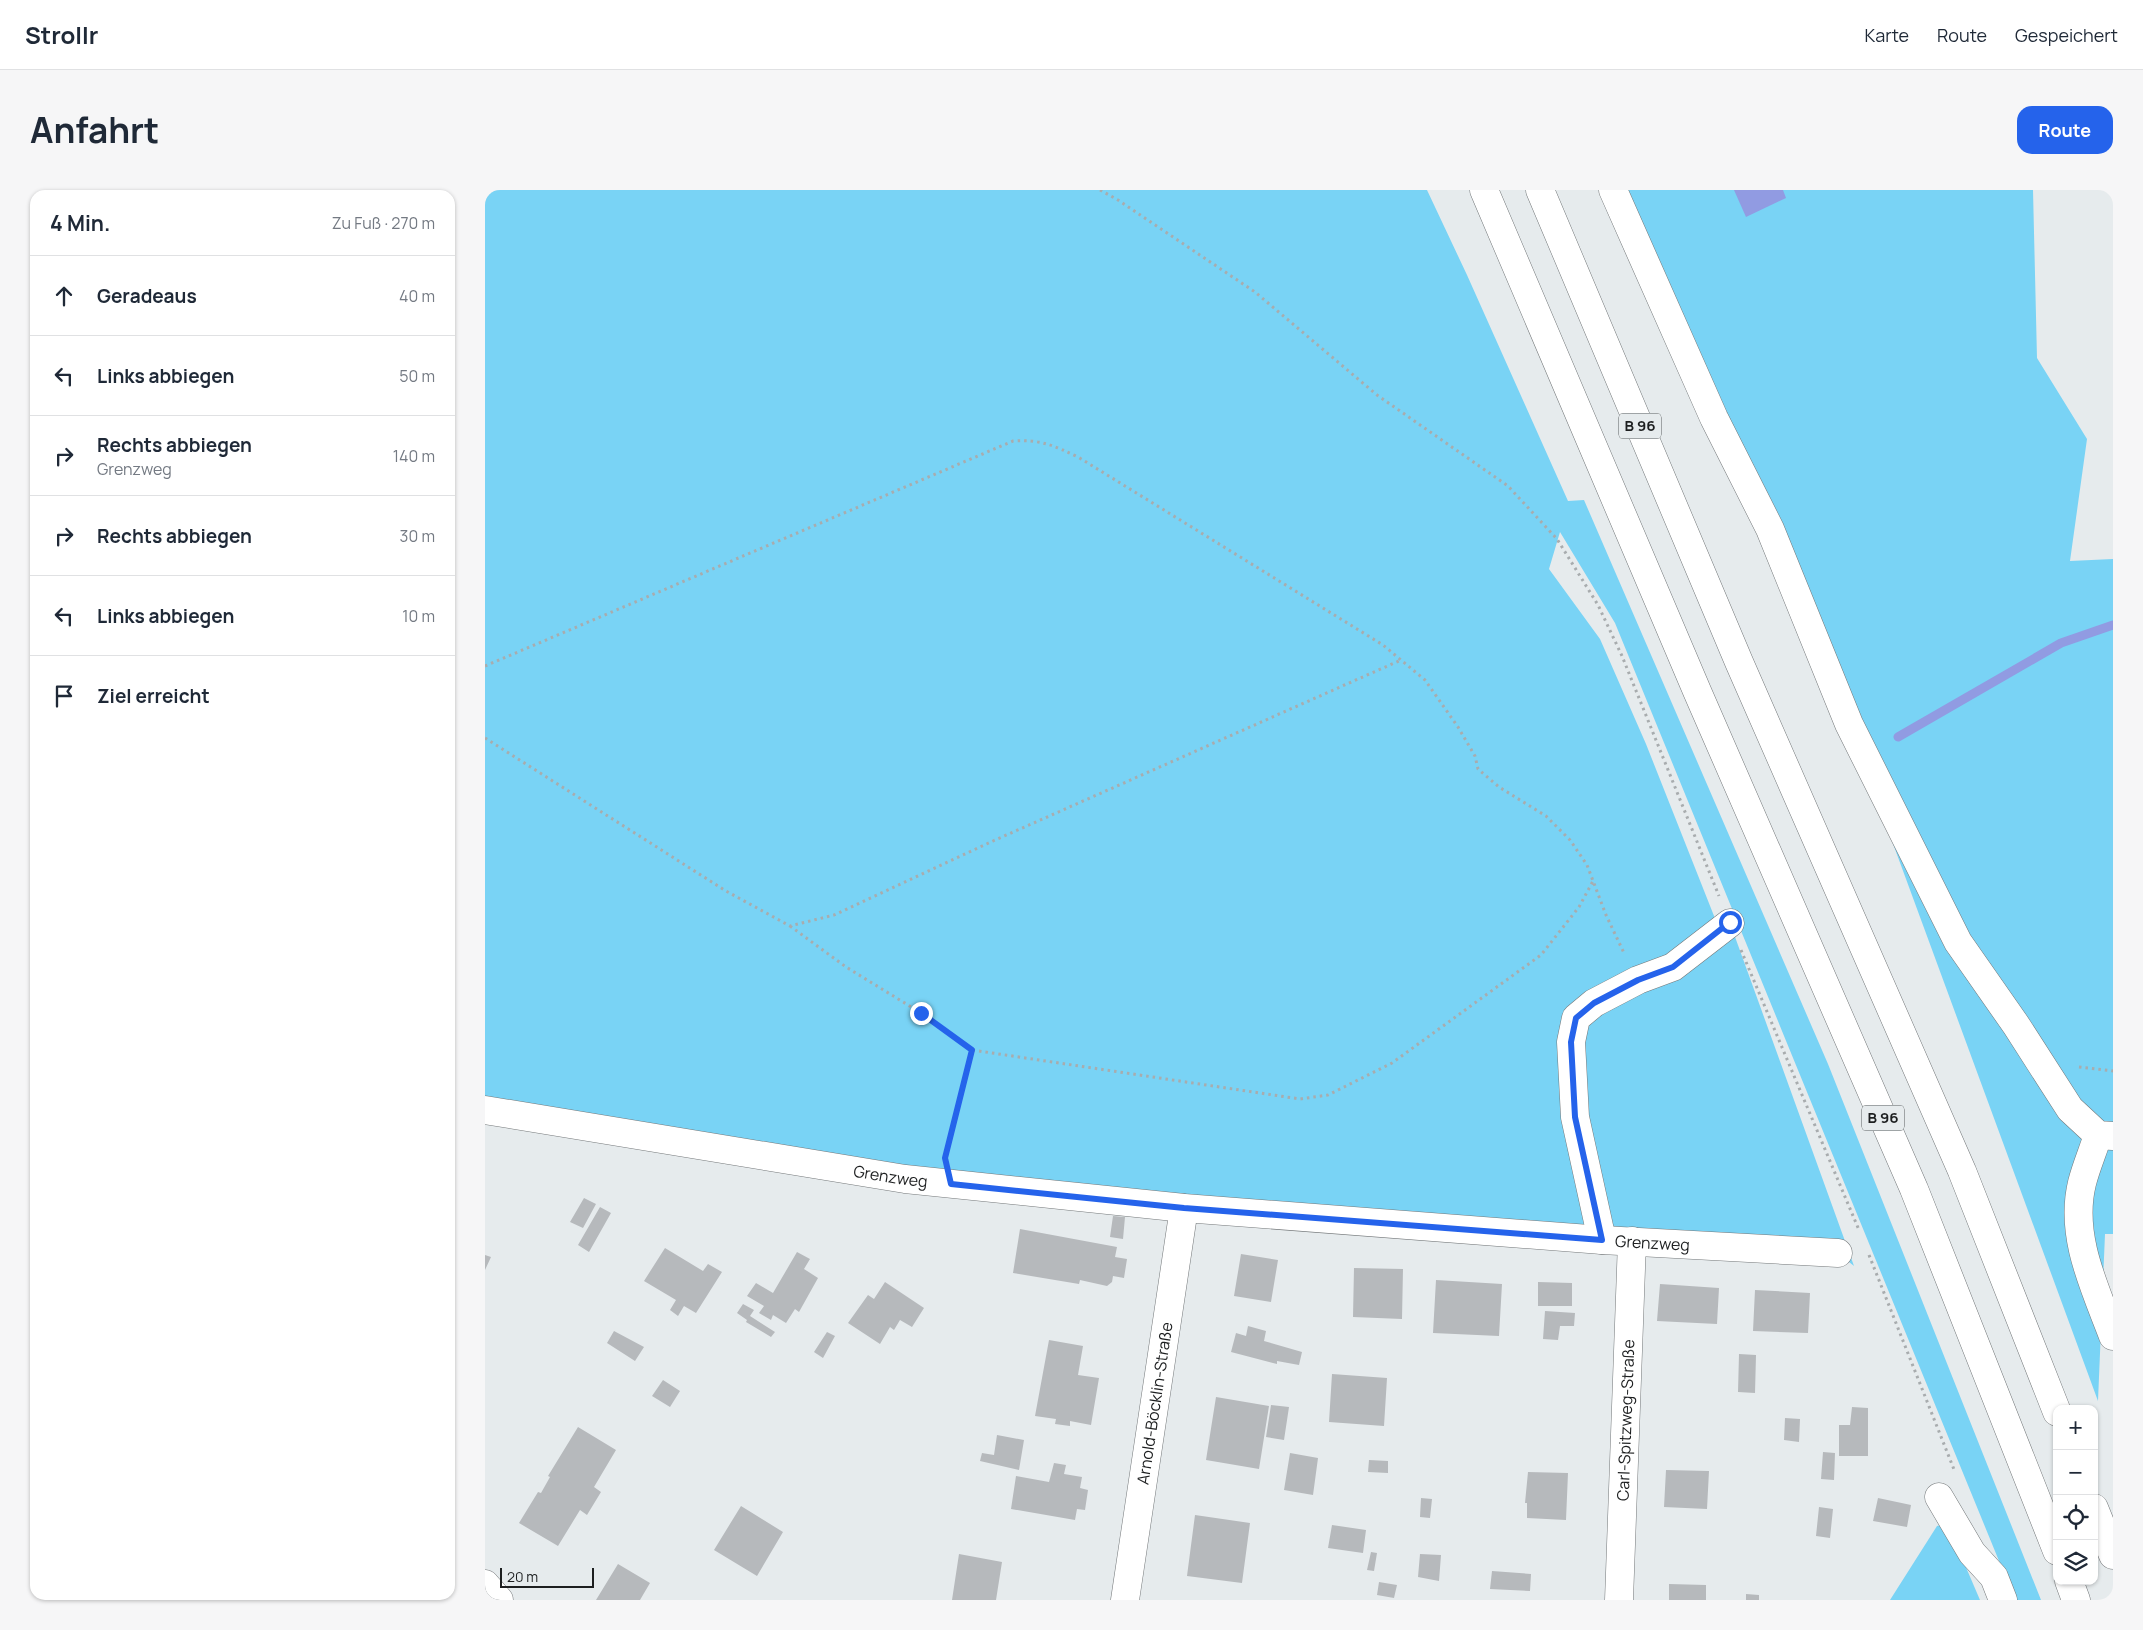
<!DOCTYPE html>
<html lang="de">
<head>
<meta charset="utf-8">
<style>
  body { margin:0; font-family:Manrope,sans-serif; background:#f6f6f7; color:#1f2937 }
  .controls { position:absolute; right:15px; bottom:15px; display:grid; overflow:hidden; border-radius:10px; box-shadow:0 1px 4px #0004 }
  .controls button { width:45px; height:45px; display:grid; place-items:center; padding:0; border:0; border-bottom:1px solid #e0e1e3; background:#fff; color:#1f2937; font:25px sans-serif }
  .scale { position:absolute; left:15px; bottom:12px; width:94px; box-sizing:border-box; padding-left:5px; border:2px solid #1d1f20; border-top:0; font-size:14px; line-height:18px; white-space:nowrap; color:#1d1f20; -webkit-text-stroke:4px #e6ebed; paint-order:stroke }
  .stop { position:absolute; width:15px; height:15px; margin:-11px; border:4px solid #2563eb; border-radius:50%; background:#fff }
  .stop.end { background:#2563eb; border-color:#fff; box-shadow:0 1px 5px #0008 }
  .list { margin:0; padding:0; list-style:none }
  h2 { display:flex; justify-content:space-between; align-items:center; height:65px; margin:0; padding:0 20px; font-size:21px }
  h2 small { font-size:16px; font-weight:400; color:#747a83 }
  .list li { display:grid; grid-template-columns:32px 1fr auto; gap:15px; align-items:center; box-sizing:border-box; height:80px; padding:0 20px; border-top:1px solid #e0e1e3 }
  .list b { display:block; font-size:19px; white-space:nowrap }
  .list p { margin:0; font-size:16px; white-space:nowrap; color:#747a83 }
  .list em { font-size:16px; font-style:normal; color:#747a83 }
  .icon { flex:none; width:28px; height:28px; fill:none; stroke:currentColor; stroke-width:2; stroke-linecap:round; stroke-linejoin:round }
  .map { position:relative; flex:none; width:1628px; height:1410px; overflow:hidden; border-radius:15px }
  header { display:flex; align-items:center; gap:30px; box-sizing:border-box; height:70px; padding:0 25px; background:#fff; border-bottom:1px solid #e0e1e3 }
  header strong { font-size:24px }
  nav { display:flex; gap:28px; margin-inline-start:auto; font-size:18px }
  .intro { display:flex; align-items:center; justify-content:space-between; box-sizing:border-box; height:120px; padding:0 30px }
  h1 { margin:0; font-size:35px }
  .button { padding:12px 22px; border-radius:15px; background:#2563eb; color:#fff; font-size:18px; font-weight:700 }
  main { display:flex; gap:30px; padding:0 30px }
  aside { flex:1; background:#fff; border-radius:15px; box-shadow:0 1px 4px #0004 }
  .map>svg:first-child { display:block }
  .green { fill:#79d3f5 }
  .water { fill:#919be2 }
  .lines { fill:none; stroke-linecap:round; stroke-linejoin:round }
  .stream { stroke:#919be2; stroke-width:9 }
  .building { fill:#b6b9bc }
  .minor-casing { stroke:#74787a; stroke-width:29 }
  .highway-casing { stroke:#74787a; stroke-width:29 }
  .path { stroke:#a8acae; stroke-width:3; stroke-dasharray:2.5 4; stroke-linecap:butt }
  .minor { stroke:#fff; stroke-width:28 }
  .highway { stroke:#fff; stroke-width:28 }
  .route { stroke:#2563eb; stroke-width:6 }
  .labels { text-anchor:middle; stroke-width:4.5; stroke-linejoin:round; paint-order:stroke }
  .shield { fill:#e6ebed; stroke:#595c5e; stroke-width:1 }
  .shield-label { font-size:15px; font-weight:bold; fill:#1d1f20 }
  .street-label { font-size:16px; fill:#1d1f20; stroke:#e6ebed }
</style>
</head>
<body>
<header>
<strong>Strollr</strong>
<nav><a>Karte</a><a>Route</a><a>Gespeichert</a></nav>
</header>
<div class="intro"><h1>Anfahrt</h1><a class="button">Route</a></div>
<main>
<aside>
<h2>4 Min.<small>Zu Fuß · 270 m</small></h2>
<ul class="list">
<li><svg class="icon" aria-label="ahead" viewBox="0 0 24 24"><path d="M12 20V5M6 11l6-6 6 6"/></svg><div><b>Geradeaus</b></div><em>40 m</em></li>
<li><svg class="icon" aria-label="left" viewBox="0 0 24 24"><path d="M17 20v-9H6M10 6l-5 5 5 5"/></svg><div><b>Links abbiegen</b></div><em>50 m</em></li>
<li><svg class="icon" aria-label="right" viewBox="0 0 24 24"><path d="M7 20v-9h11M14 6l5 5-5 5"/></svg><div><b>Rechts abbiegen</b><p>Grenzweg</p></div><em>140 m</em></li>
<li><svg class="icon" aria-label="right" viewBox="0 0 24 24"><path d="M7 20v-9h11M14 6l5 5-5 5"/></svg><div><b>Rechts abbiegen</b></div><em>30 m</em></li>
<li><svg class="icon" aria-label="left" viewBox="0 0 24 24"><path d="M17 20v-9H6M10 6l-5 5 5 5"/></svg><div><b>Links abbiegen</b></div><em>10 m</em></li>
<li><svg class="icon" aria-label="arrive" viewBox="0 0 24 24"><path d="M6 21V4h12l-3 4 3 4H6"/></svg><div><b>Ziel erreicht</b></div></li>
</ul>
</aside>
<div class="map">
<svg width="1628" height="1410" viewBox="0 0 1628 1410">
  <rect width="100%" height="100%" fill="#e6ebed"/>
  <!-- green -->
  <path class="green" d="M 0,0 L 942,0 L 982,85 L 1083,311 L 1099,310 L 1343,874 L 1556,1410 L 1530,1410 L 1130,433 L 1075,342 L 1064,379 L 1115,449 L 1161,554 L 1233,736 L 1245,733 L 1369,1076 L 1353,1063 L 699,1018 L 0,920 Z
    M 1118,0 L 1548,0 L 1552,168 L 1602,249 L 1585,371 L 1628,369 L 1628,1044 L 1620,1044 L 1613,1211 L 1364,534 Z
    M 1462,1333 L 1495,1410 L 1405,1410 L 1452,1336 Z"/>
  <!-- water -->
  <path class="water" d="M 1249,0 L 1298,0 L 1301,8 L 1261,27 Z"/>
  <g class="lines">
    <!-- stream -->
    <path class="stream" d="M 1413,547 L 1576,453 L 1628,435"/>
  </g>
  <!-- building -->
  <path class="building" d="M 99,1008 L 111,1014 L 98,1038 L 85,1032 Z
    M 115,1017 L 126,1023 L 104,1062 L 93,1055 Z
    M 628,1026 L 640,1027 L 638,1049 L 625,1047 Z
    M 535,1039 L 632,1057 L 630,1067 L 642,1069 L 639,1088 L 628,1086 L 627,1092 L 622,1096 L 595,1090 L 594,1094 L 528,1083 Z
    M 180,1058 L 218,1081 L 223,1074 L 237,1082 L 211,1123 L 199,1116 L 193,1126 L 185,1120 L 191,1110 L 159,1091 Z
    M 312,1062 L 325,1069 L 319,1079 L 333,1088 L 314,1122 L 310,1119 L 301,1133 L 288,1125 L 286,1130 L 274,1123 L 279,1116 L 262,1106 L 271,1093 L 288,1103 Z
    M 756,1064 L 793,1070 L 786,1112 L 749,1106 Z
    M 0,1065 L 6,1067 L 0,1080 Z
    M 869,1078 L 918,1079 L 917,1129 L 868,1127 Z
    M 951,1090 L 1017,1094 L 1014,1146 L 948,1143 Z
    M 400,1092 L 439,1118 L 427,1137 L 415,1130 L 409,1140 L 405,1137 L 395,1154 L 363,1133 L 383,1105 L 389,1109 Z
    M 1053,1092 L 1087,1093 L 1087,1116 L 1053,1116 Z
    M 1175,1094 L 1234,1098 L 1232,1134 L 1172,1131 Z
    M 1270,1100 L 1325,1103 L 1323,1143 L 1268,1141 Z
    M 258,1114 L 269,1120 L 265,1126 L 290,1142 L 286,1147 L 261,1132 L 262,1130 L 252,1123 Z
    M 1060,1121 L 1090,1123 L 1089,1136 L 1075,1136 L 1073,1150 L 1058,1149 Z
    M 763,1136 L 781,1141 L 779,1151 L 817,1162 L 814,1175 L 792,1171 L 792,1174 L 746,1162 L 751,1143 L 761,1146 Z
    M 129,1141 L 159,1157 L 150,1171 L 122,1153 Z
    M 342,1142 L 350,1146 L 338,1168 L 329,1162 Z
    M 564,1150 L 598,1156 L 593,1185 L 614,1188 L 606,1235 L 585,1231 L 585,1236 L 570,1234 L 571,1229 L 550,1226 Z
    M 1254,1164 L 1271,1165 L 1270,1203 L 1253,1202 Z
    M 847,1184 L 902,1188 L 899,1236 L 844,1232 Z
    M 178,1190 L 195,1201 L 185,1217 L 167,1206 Z
    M 731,1207 L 784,1216 L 774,1279 L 721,1270 Z
    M 786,1215 L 804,1217 L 799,1250 L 781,1247 Z
    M 1367,1217 L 1383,1218 L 1383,1266 L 1354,1266 L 1354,1235 L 1365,1235 Z
    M 1300,1228 L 1315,1229 L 1314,1252 L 1299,1250 Z
    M 93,1237 L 131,1260 L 109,1297 L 116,1302 L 102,1325 L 95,1320 L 73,1356 L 34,1333 L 53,1302 L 56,1303 L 65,1287 L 63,1286 Z
    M 512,1245 L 539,1250 L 534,1280 L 495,1271 L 497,1263 L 509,1265 Z
    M 1338,1262 L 1350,1263 L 1349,1290 L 1336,1289 Z
    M 805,1263 L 833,1268 L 828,1305 L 799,1300 Z
    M 884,1270 L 903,1271 L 903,1283 L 883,1282 Z
    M 569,1273 L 581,1275 L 579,1284 L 597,1287 L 595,1298 L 603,1300 L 600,1320 L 592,1319 L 590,1330 L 526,1319 L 531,1286 L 564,1292 Z
    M 1181,1280 L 1224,1281 L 1222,1319 L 1179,1317 Z
    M 1043,1282 L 1083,1283 L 1081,1330 L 1042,1328 L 1042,1313 L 1040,1313 Z
    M 936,1308 L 947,1309 L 945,1328 L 935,1327 Z
    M 1393,1308 L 1426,1315 L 1422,1337 L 1388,1331 Z
    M 256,1316 L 298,1342 L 272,1386 L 229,1360 Z
    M 1334,1317 L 1348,1319 L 1345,1348 L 1331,1346 Z
    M 710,1325 L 765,1333 L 757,1393 L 702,1386 Z
    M 847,1335 L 881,1340 L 878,1363 L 843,1358 Z
    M 886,1362 L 892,1363 L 889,1381 L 882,1380 Z
    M 474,1364 L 517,1372 L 511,1410 L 467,1410 Z
    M 935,1364 L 956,1365 L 954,1391 L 933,1387 Z
    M 133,1374 L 165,1393 L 155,1410 L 111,1410 Z
    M 1007,1381 L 1046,1384 L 1045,1401 L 1005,1399 Z
    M 894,1392 L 912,1395 L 909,1408 L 892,1405 Z
    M 1184,1394 L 1221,1395 L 1221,1410 L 1184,1410 Z
    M 1261,1404 L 1274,1405 L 1274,1410 L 1261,1410 Z"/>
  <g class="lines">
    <defs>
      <g id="minor">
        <path d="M 1128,0 L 1229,228 L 1285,339 L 1364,534 L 1473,752 L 1531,835 L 1585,919 L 1613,945 L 1628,946"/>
        <path id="s1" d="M 0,920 L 420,989 L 699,1018 L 1117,1050 L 1353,1063"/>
        <path d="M 1613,945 C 1608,961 1601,977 1597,993 C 1584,1046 1610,1098 1628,1146"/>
        <path d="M 1117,1050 L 1090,927 L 1086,852 L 1091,828 L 1109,813 L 1153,790 L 1188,777 L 1245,733"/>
        <path d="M 1454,1307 L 1487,1363 L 1509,1387 L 1518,1410"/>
        <path d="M 0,1394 L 14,1410"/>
        <path id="s2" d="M 640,1410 L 699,1018"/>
        <path id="s3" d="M 1134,1410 L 1147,1051"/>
      </g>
      <path id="highway" d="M 999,0 L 1212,501 L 1429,999 L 1572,1361
        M 1055,0 L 1254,472 L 1477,981 L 1572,1222
        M 1609,1318 L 1628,1365
        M 1584,1391 L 1591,1410"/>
    </defs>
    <!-- minor casing -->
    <use href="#minor" class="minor-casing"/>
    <!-- highway casing -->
    <use href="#highway" class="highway-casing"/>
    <!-- path -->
    <path class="path" d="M 615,0 L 633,10 L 770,102 L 892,205 L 1023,296 L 1072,349 L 1113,415 L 1137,466 L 1234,706
      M 0,476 L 528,251 C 555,249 570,256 593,267 L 898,455 L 940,490 L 973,537 L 990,566 L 993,579 L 1014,597 L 1061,626 L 1085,650 L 1102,675 L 1121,725 L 1139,763
      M 0,548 L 241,701 L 305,736 L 349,725 L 508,651 L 916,470
      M 305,736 L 361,777 L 436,823 L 487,860 L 815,909 L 843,905 L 907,873 L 1056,765 L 1094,717 L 1108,691
      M 1256,760 L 1374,1040
      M 1594,877 L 1628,881
      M 461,963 L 487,860
      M 1384,1065 L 1470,1282"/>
    <!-- minor -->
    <use href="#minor" class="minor"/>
    <!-- highway -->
    <use href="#highway" class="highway"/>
  </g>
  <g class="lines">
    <!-- route -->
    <path class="route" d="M 436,823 L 487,860 L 460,968 L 466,994 L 699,1018 L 1117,1050 L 1090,927 L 1086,852 L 1091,828 L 1109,813 L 1153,790 L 1188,777 L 1245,732"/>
  </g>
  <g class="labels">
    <!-- shield labels -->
    <g class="shield">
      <rect x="1134" y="223.5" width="42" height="25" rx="4"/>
      <rect x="1377" y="915.5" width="42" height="25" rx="4"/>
    </g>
    <g class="shield-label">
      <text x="1155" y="241">B 96</text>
      <text x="1398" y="933">B 96</text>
    </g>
    <!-- street labels -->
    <g class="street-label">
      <text dy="6" stroke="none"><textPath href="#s1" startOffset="411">Grenzweg</textPath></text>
      <text dy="6" stroke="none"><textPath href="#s1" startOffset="1176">Grenzweg</textPath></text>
      <text dy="6" stroke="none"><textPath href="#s2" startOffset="199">Arnold-Böcklin-Straße</textPath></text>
      <text dy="6" stroke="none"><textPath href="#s3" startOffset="180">Carl-Spitzweg-Straße</textPath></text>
    </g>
  </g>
</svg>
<div class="controls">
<button>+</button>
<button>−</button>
<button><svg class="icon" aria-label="locate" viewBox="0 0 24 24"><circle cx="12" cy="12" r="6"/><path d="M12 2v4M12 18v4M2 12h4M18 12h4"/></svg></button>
<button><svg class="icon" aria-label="layers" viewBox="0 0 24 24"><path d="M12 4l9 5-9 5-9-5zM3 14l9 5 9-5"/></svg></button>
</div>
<div class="scale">20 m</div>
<div class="stop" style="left:1245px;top:732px"></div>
<div class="stop end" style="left:436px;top:823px"></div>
</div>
</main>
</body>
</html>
